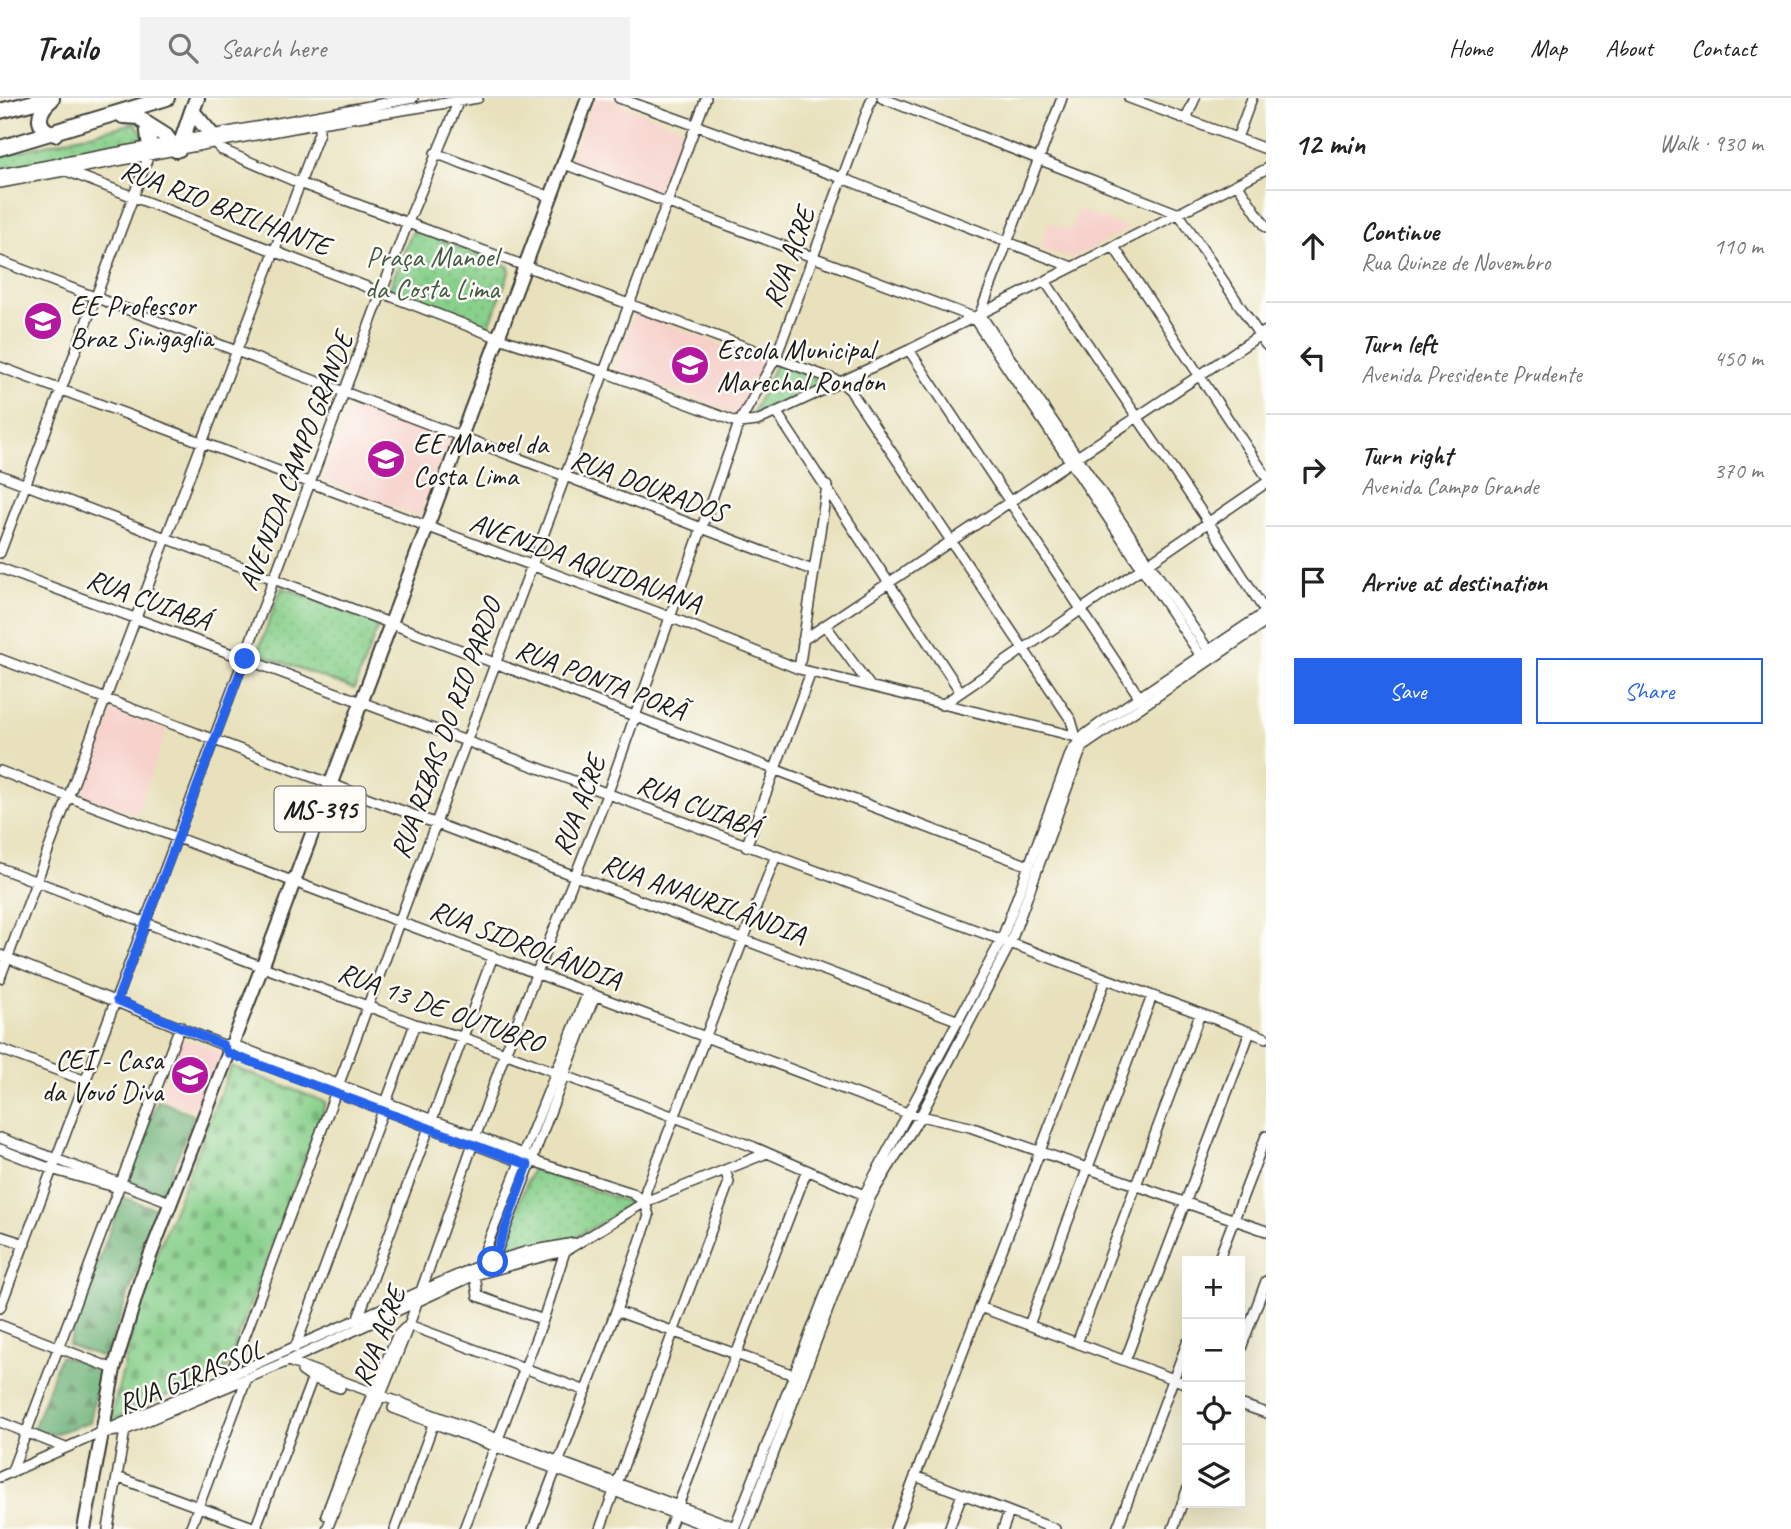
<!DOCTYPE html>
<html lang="en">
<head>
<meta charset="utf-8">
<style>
  body { margin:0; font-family:Caveat,sans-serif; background:#f2f2f2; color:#222 }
  .controls { position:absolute; right:21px; bottom:21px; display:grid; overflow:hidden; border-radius:0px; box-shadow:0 7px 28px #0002 }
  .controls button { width:63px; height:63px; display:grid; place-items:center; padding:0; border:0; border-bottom:2px solid #e0e0e0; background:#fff; color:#222; font:35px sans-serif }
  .stop { position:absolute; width:21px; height:21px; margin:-16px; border:5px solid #2563eb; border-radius:50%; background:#fff }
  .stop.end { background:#2563eb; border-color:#fff; box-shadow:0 2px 7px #0008 }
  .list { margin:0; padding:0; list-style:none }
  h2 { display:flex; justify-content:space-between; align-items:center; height:91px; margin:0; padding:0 28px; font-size:30px }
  h2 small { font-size:23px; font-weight:400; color:#767676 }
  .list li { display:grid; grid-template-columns:46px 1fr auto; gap:21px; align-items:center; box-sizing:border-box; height:112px; padding:0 28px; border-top:2px solid #e0e0e0 }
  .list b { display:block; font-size:26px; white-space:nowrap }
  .list p { margin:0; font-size:23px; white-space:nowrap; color:#767676 }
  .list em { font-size:23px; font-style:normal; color:#767676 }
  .actions { display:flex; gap:14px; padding:21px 28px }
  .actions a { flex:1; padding:16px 0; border:2px solid #2563eb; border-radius:0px; text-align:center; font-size:24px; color:#2563eb }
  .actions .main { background:#2563eb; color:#fff }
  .icon { flex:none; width:38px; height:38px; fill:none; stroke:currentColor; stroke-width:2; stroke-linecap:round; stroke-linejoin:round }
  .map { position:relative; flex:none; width:1266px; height:1431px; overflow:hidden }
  header { display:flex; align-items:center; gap:42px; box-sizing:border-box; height:98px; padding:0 35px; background:#fff; border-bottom:2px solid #e0e0e0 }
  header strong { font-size:33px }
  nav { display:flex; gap:38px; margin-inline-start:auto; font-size:24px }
  .search { width:490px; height:63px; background:#f2f2f2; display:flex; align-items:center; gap:18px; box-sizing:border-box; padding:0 24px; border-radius:0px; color:#767676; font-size:26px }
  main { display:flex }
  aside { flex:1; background:#fff }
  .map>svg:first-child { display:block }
  .built { fill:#f7d0ca }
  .forest { fill:url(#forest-firs); stroke:#45674a; stroke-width:2 }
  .cemetery { fill:url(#cemetery-stones); stroke:#527654; stroke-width:2 }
  .park { fill:url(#park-dots); stroke:#527654; stroke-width:2 }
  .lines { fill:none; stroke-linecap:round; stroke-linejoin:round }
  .minor-casing { stroke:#3b3a34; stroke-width:12 }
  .major-casing { stroke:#3b3a34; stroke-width:16 }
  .highway-casing { stroke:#3b3a34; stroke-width:18 }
  .minor { stroke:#fff; stroke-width:9 }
  .major { stroke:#fff; stroke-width:12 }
  .highway { stroke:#fff; stroke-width:14 }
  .route { stroke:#2563eb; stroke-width:9 }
  .labels { text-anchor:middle; stroke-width:5; stroke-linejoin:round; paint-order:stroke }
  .shield { fill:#fdfcf7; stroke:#605f5e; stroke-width:2 }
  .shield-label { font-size:26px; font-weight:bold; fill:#1c1c1c }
  .street-label { font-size:28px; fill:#1c1c1c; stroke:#fdfcf7 }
  .park-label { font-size:28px; fill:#425b43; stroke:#fdfcf7 }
  .poi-label { font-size:28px; fill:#1c1c1c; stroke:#fdfcf7; text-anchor:start }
</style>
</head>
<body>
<header>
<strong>Trailo</strong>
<div class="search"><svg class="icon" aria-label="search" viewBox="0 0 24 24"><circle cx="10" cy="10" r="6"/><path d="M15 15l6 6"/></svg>Search here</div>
<nav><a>Home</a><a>Map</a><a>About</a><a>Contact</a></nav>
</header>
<main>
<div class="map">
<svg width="1266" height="1431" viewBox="0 0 1266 1431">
  <defs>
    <pattern id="forest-firs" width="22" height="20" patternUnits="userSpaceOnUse" patternTransform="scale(1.75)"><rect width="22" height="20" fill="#6eb278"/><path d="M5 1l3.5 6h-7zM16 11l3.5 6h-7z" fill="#5a9062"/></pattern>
    <pattern id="cemetery-stones" width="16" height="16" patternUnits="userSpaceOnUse" patternTransform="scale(1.75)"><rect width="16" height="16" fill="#89d08c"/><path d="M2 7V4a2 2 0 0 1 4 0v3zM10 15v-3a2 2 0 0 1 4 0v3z" fill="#76b278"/></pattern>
    <pattern id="park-dots" width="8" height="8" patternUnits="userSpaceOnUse" patternTransform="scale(1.75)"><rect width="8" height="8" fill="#89d08c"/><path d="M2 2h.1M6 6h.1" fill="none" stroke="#76b278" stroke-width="1.8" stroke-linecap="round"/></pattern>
  </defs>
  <rect width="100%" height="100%" fill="#fdfcf7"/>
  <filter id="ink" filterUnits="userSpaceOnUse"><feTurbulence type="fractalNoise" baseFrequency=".0143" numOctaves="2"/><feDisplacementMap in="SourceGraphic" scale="14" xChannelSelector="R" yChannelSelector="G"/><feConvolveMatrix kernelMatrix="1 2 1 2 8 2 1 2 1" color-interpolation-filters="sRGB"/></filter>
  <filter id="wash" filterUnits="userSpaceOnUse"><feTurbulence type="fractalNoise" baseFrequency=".00686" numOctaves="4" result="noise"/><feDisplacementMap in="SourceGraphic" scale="28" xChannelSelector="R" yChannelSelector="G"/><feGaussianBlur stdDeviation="1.57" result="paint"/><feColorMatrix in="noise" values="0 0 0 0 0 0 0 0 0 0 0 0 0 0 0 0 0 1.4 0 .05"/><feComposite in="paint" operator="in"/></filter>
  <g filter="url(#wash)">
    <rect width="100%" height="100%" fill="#e8e1bc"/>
    <!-- built -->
    <path class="built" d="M 594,0 L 606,0 L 691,33 L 665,98 L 570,61 Z
      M 1078,112 L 1129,130 L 1072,161 L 1041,150 L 1048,125 L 1071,132 Z
      M 635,215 L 766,263 L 737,317 L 615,271 Z
      M 353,302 L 451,340 L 419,419 L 322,382 Z
      M 113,612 L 167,632 L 136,716 L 82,696 Z
      M 181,940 L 221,954 L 199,1014 L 159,1000 Z"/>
    <!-- forest -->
    <path class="forest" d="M 158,1002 L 194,1017 L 163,1096 L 126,1082 Z
      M 122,1099 L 159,1112 L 105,1260 L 68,1247 Z
      M 60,1258 L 101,1269 L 90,1324 L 51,1337 L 33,1332 Z"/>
    <!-- cemetery -->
    <path class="cemetery" d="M 231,968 L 326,1004 L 226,1271 L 110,1323 L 145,1185 Z"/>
    <!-- park -->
    <path class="park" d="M 135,25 L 143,36 L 140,44 L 0,73 L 0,58 Z
      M 416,132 L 508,168 L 510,172 L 489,228 L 393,194 L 390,189 L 411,136 Z
      M 776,266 L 821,283 L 822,286 L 756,318 L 752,316 Z
      M 282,489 L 379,526 L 354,591 L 257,555 Z
      M 532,1071 L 628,1104 L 629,1109 L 568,1143 L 510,1152 L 504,1144 Z"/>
  </g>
  <g filter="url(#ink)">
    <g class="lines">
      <defs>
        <path id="minor" d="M 619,0 L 842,80 L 1072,169
          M 882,0 L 1179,116 L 1266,247
          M 1062,0 L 980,216 L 1211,556
          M 1129,0 L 1266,51
          M 1186,21 L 1195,0
          M 212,37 L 220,51 L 299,85 L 841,284 L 850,292 L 1071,622 L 1076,639
          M 1237,40 L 1252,0
          M 435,55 L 551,99
          M 564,66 L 973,219 L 1203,561
          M 51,67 L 499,240 L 604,274 L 739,325 L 757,323 L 909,252 L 1266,71
          M 0,76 L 413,0
          M 0,85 L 320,25 L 478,0
          M 1238,87 L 1266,129
          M 1114,149 L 1266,378
          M 0,163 L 812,472
          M 1045,183 L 1209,425 L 1266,515
          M 909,252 L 1142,603
          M 0,269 L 670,519 L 799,571 L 1062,635 L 1076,639 L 1082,649
          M 777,315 L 960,593
          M 0,377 L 1029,768
          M 0,455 L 150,54
          M 0,470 L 1266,940
          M 826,528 L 870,588
          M 803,542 L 1266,233
          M 0,561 L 959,923
          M 799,571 L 827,388
          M 942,607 L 1266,385
          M 0,673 L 907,1015 L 970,1029 L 1266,1133
          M 746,749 L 811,574
          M 0,770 L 415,926 L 462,939 L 754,1049 L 864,1097
          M 0,857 L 223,947 L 231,946 L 531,1059 L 539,1065 L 632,1095 L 645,1104
          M 0,880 L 319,35 L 319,17
          M 0,951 L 86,983
          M 226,952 L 521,1064 L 539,1065
          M 0,1040 L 170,1104
          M 0,1051 L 51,1071 L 115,1089
          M 0,1138 L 25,1146
          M 1218,1163 L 1266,1038
          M 492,1166 L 595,897
          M 980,1209 L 1187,1286
          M 0,1210 L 408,124 L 460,0
          M 616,1213 L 794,1277
          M 543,1222 L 478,1198 L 475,1177 L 588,894
          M 357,1223 L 493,858
          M 0,1227 L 114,1271
          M 409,1227 L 586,1293
          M 1029,1227 L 1152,898
          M 1077,1245 L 1200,916
          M 295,1250 L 415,926
          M 1240,1253 L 1266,1183
          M 288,1263 L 735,1429
          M 1125,1263 L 1250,934
          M 302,1273 L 312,1280 L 340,1290
          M 230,1278 L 706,0
          M 1240,1306 L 1266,1315
          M 393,1310 L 715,1431
          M 0,1324 L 63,1349
          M 100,1335 L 125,1332 L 288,1263 L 475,1177 L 567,1152 L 645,1104 L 767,1055
          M 11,1375 L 180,928
          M 915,1378 L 1055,1431
          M 0,1379 L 478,1168 L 525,1154 L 574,1145
          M 117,1379 L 258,1431
          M 326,1417 L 372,1296 L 397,1238 L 405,1230
          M 108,1431 L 125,1332
          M 190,1431 L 247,1280
          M 255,1431 L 314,1276
          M 327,1431 L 409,1227 L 505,955 L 607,697 L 739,325 L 776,259 L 872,0
          M 395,1431 L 435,1321
          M 464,1431 L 543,1222 L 566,1150
          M 533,1431 L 616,1213 L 649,1118 L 645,1104 L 646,1092 L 775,760
          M 600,1431 L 729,1084 L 725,1072
          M 669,1431 L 807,1072
          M 734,1431 L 864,1097 L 1001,843 L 1071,654 L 1083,638 L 1102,624 L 1266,514
          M 745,1431 L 871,1098 L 921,1017 L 1010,846 L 1082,649 L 1266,524
          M 895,1431 L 1106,881
          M 949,1431 L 962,1396
          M 1003,1431 L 1009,1414
          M 1117,1431 L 1187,1245
          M 1173,1431 L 1187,1392"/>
        <path id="major" d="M 84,1431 L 114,1271 L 140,1184 L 262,869 L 588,0"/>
        <path id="highway" d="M 197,0 L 192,13 L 212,37
          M 52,1 C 38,12 33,30 55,36
          M 0,13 L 50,0
          M 123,18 L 139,19 L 147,26 L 150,49
          M 147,26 L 166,38 L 176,52
          M 0,50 L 167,0
          M 179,51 L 192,13"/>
      </defs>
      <!-- minor casing -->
      <use href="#minor" class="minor-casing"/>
      <!-- major casing -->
      <use href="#major" class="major-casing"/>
      <!-- highway casing -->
      <use href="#highway" class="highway-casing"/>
      <!-- minor -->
      <use href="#minor" class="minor"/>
      <!-- major -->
      <use href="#major" class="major"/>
      <!-- highway -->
      <use href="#highway" class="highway"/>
    </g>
  </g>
  <g class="lines" filter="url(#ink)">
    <!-- route -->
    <path class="route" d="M 245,561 L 117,902 L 223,947 L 228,955 L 528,1067 L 493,1164"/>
  </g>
  <!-- icons -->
  <defs>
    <symbol id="school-disc" viewBox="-11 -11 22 22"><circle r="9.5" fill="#b5179e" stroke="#fdfcf7"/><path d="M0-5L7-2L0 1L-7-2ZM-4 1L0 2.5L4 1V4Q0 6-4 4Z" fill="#fff"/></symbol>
  </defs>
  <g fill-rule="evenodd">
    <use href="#school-disc" x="21" y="201" width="44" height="44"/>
    <use href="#school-disc" x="668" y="245" width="44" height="44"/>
    <use href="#school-disc" x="364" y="339" width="44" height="44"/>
    <use href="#school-disc" x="168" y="955" width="44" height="44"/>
  </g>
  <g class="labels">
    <!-- shield labels -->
    <rect class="shield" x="274.5" y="688.5" width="91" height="45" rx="5"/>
    <g class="shield-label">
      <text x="320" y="720">MS-395</text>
    </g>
    <!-- street labels -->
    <g class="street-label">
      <text transform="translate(226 109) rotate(21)" y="10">RUA RIO BRILHANTE</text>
      <text transform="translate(788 159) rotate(-70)" y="10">RUA ACRE</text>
      <text transform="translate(295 363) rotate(-69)" y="10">AVENIDA CAMPO GRANDE</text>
      <text transform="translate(649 387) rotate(20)" y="10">RUA DOURADOS</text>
      <text transform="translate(586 464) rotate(20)" y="10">AVENIDA AQUIDAUANA</text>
      <text transform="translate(149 501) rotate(20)" y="10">RUA CUIABÁ</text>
      <text transform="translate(601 581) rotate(21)" y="10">RUA PONTA PORÃ</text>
      <text transform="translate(445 630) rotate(-70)" y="10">RUA RIBAS DO RIO PARDO</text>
      <text transform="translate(578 707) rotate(-69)" y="10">RUA ACRE</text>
      <text transform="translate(699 707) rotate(21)" y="10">RUA CUIABÁ</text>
      <text transform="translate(704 800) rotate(20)" y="10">RUA ANAURILÂNDIA</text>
      <text transform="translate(526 846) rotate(21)" y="10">RUA SIDROLÂNDIA</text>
      <text transform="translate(441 909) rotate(20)" y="10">RUA 13 DE OUTUBRO</text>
      <text transform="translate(378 1238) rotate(-69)" y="10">RUA ACRE</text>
      <text transform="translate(190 1278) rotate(-22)" y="10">RUA GIRASSOL</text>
    </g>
    <!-- park labels -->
    <g class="park-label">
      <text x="432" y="168">Praça Manoel<tspan x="432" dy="32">da Costa Lima</tspan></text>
    </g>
    <!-- poi labels -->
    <g class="poi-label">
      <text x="70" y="217">EE Professor<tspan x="70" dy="32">Braz Sinigaglia</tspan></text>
      <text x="717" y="261">Escola Municipal<tspan x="717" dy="32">Marechal Rondon</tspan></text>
      <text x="413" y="355">EE Manoel da<tspan x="413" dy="32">Costa Lima</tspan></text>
      <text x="163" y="971" text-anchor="end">CEI - Casa<tspan x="163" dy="32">da Vovó Diva</tspan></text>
    </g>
  </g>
</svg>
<div class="controls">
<button>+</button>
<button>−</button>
<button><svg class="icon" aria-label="locate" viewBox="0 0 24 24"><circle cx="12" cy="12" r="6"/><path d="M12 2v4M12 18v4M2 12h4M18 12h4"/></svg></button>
<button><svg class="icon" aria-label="layers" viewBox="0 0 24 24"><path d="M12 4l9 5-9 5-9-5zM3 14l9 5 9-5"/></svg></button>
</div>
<div class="stop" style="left:493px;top:1164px"></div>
<div class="stop end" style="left:245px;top:561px"></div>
</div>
<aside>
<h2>12 min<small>Walk · 930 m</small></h2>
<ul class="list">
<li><svg class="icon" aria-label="ahead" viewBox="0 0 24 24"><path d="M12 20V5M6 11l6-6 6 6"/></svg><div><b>Continue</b><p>Rua Quinze de Novembro</p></div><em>110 m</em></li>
<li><svg class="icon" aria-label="left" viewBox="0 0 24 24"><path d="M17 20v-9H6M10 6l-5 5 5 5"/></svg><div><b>Turn left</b><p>Avenida Presidente Prudente</p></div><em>450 m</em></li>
<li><svg class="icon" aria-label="right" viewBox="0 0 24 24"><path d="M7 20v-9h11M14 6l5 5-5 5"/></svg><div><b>Turn right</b><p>Avenida Campo Grande</p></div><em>370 m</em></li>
<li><svg class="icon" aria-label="arrive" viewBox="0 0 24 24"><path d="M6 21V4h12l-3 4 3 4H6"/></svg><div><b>Arrive at destination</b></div></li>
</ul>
<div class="actions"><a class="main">Save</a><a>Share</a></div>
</aside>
</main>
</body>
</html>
